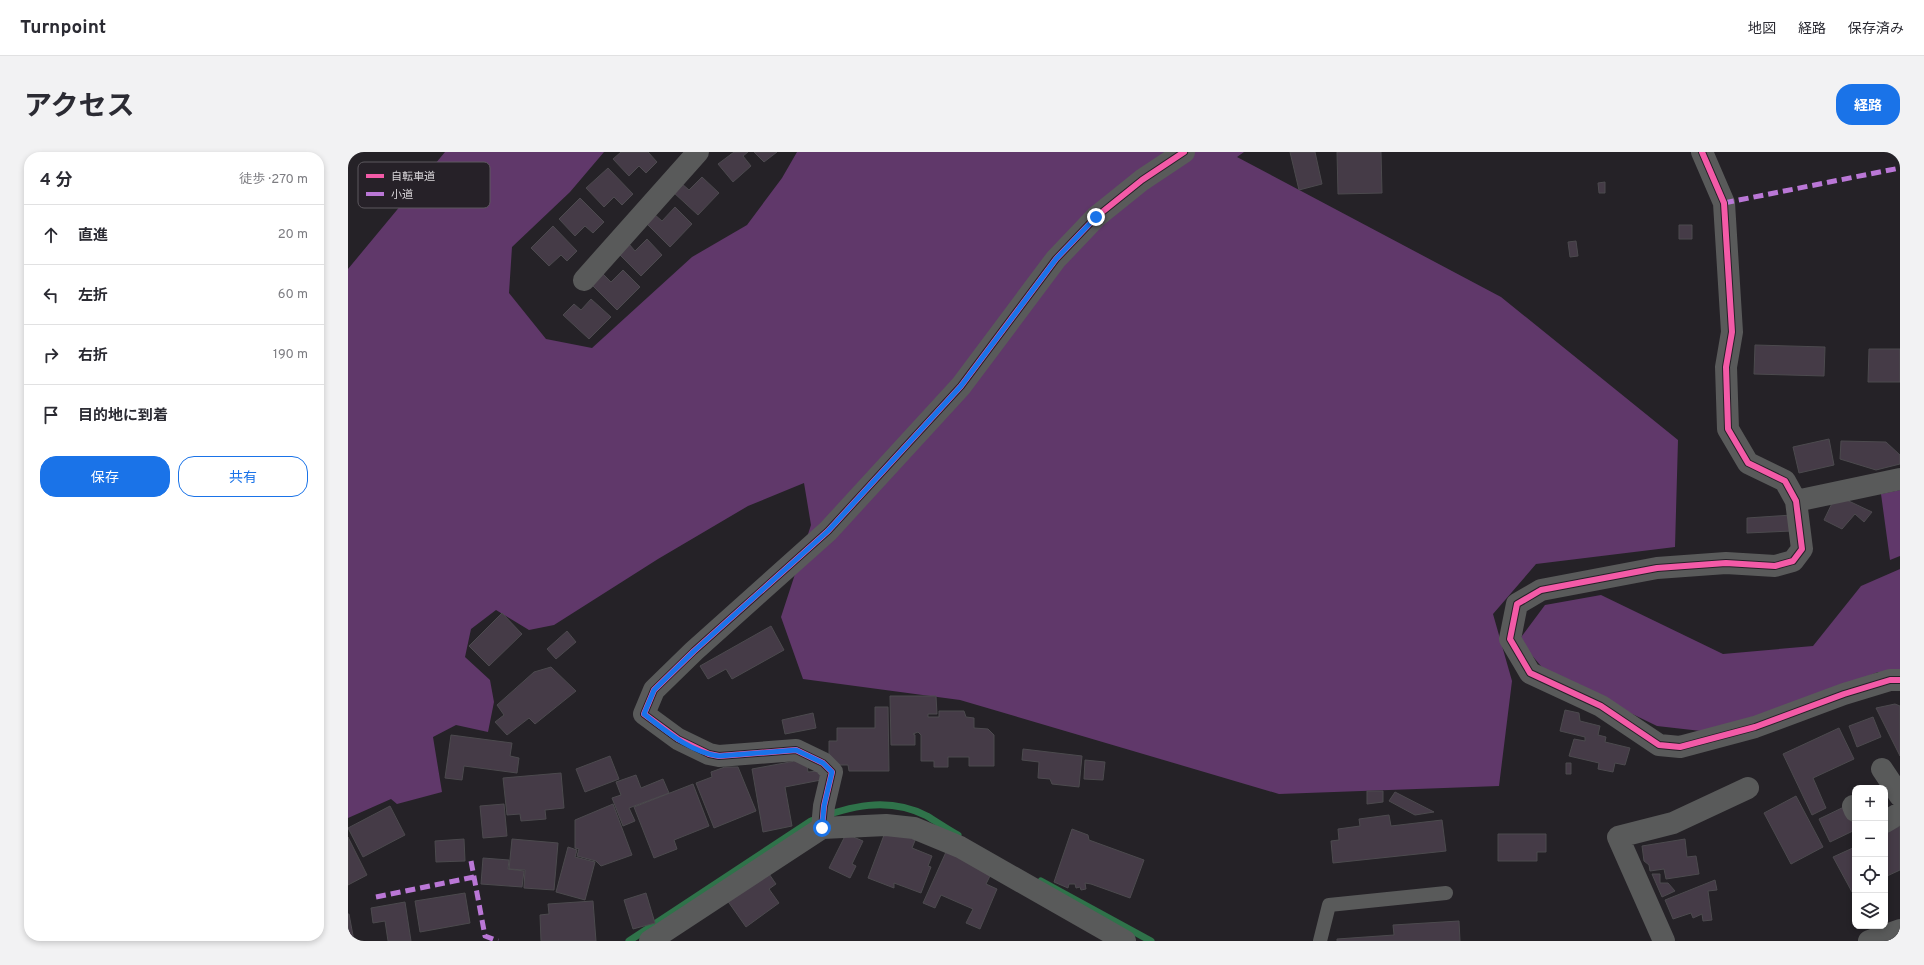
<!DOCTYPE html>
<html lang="ja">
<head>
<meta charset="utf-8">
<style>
  body { margin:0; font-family:Overpass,"Noto Sans JP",sans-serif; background:#f2f2f3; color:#2b2b33 }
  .controls { position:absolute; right:12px; bottom:12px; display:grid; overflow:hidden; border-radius:8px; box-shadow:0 2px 6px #0003 }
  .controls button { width:36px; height:36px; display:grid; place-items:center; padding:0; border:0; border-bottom:1px solid #e1e1e2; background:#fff; color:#2b2b33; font:20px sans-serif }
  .stop { position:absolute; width:12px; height:12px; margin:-9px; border:3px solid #1a73e8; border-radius:50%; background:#fff }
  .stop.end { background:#1a73e8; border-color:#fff; box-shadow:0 1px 4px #0008 }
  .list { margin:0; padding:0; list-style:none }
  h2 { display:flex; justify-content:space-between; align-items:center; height:52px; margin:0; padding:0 16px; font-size:17px }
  h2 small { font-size:13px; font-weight:400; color:#7c7c81 }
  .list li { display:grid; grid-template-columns:26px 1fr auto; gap:12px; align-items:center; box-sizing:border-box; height:60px; padding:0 16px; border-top:1px solid #e1e1e2 }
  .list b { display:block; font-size:15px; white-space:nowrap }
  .list em { font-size:13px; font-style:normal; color:#7c7c81 }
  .actions { display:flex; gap:8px; padding:12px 16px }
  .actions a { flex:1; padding:9px 0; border:1px solid #1a73e8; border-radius:16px; text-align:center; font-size:14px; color:#1a73e8 }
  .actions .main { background:#1a73e8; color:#fff }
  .icon { flex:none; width:22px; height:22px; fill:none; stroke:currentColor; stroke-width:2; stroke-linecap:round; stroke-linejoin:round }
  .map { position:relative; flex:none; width:1552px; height:789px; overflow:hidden; border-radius:16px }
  header { display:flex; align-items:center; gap:24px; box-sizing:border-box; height:56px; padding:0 20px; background:#fff; border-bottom:1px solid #e1e1e2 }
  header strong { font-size:19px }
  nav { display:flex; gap:22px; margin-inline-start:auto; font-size:14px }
  .intro { display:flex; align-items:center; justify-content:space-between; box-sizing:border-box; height:96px; padding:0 24px }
  h1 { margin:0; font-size:28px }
  .button { padding:10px 18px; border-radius:16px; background:#1a73e8; color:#fff; font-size:14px; font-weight:700 }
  main { display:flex; gap:24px; padding:0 24px }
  aside { flex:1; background:#fff; border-radius:16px; box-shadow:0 2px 6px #0003 }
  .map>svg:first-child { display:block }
  .forest { fill:#60386a }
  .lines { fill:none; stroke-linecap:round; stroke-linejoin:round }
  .stream { stroke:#2f734a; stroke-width:7 }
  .building { fill:#453b47; stroke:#4c4a4e }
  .service { stroke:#595a5a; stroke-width:14 }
  .minor { stroke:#595a5a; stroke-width:22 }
  .quiet { stroke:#ba77d6; stroke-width:5; stroke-dasharray:10 5; stroke-linecap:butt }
  .cycleway-casing { stroke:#262128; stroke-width:8 }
  .cycleway { stroke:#f35aa7; stroke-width:6 }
  .route { stroke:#1a73e8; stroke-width:5 }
  .key { fill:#262128; stroke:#5c585e; stroke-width:1 }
  .key-label { font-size:11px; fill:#dbd8dc }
</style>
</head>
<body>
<header>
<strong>Turnpoint</strong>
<nav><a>地図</a><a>経路</a><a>保存済み</a></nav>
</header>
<div class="intro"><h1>アクセス</h1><a class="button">経路</a></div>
<main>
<aside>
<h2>4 分<small>徒歩 · 270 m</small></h2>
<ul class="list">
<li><svg class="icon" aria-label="ahead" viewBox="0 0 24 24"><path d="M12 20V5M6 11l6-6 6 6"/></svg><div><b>直進</b></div><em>20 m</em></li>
<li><svg class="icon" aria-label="left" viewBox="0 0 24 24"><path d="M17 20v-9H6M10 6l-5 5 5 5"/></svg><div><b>左折</b></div><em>60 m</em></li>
<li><svg class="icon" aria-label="right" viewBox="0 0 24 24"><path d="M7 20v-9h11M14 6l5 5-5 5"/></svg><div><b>右折</b></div><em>190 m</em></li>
<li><svg class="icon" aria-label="arrive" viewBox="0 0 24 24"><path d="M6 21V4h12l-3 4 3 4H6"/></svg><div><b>目的地に到着</b></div></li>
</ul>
<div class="actions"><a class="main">保存</a><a>共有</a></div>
</aside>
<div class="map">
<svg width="1552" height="789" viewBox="0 0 1552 789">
  <rect width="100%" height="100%" fill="#252227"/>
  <!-- forest -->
  <path class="forest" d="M 97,0 L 256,0 L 222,40 L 164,95 L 161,141 L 198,187 L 244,196 L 344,105 L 399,73 L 434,26 L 449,0 L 896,0 L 889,5 L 1153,145 L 1330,288 L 1327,395 L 1188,412 L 1145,462 L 1164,529 L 1151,634 L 931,642 L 612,548 L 455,527 L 433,465 L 463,373 L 456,331 L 400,354 L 310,407 L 206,473 L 181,478 L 148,458 L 123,477 L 117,505 L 142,528 L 146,550 L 140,580 L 108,573 L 85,585 L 94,640 L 49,652 L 43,647 L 0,666 L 0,117 Z
    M 1552,338 L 1552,404 L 1542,408 L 1533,342 Z
    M 1552,417 L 1552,520 L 1530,520 L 1414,567 L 1353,579 L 1309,574 L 1198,520 L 1171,488 L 1197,453 L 1253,443 L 1375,502 L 1465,494 L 1513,434 Z"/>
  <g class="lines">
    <!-- stream -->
    <path class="stream" d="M 693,729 L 803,789
      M 281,789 L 463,669 C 501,654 540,644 579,664 C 589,670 599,677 610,683"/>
  </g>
  <!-- building -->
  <path class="building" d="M 273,0 L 300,0 L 309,10 L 298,21 L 291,14 L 281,24 L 265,7 Z
    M 386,0 L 400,0 L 395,4 L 403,14 L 385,30 L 370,12 Z
    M 406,0 L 429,0 L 416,10 Z
    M 942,0 L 967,0 L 974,32 L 951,38 Z
    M 989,0 L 1033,0 L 1034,41 L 990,42 Z
    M 260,16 L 285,42 L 274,53 L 266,45 L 256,55 L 238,36 Z
    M 354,25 L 371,41 L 350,63 L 325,40 L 333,31 L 341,38 Z
    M 1257,30 L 1257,41 L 1251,41 L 1250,31 Z
    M 232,46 L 256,70 L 245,81 L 237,74 L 227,84 L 211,67 Z
    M 327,55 L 344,72 L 322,95 L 298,71 L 306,62 L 314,69 Z
    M 1331,73 L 1344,73 L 1344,87 L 1331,87 Z
    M 205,74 L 229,99 L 219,109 L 213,103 L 201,114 L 183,96 Z
    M 299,87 L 314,103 L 293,124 L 271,102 L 281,92 L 287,99 Z
    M 1228,89 L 1230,104 L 1222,105 L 1220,90 Z
    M 275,118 L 292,135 L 269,158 L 244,133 L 255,122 L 263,130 Z
    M 243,147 L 263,165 L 241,187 L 215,163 L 226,152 L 233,158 Z
    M 1407,193 L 1477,195 L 1476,224 L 1406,222 Z
    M 1521,197 L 1552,197 L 1552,230 L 1520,230 Z
    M 1481,287 L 1486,313 L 1451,321 L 1445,295 Z
    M 1493,289 L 1538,290 L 1552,303 L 1552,312 L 1528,318 L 1492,307 Z
    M 1488,343 L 1524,360 L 1516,370 L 1507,362 L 1494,377 L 1476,368 Z
    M 1444,363 L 1444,379 L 1399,381 L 1399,366 Z
    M 154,461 L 174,482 L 141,514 L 121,494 Z
    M 423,474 L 436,498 L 384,527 L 378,517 L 360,527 L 352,514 Z
    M 219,479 L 228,490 L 208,507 L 199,497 Z
    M 203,515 L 228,539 L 187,572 L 181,566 L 159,583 L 147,570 L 156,563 L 149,553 L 186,520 Z
    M 542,544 L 588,544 L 589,562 L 580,562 L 580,565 L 591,565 L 591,559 L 616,559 L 618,565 L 626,566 L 626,576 L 640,577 L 646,583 L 646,614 L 621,614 L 621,605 L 600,605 L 600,615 L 586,615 L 586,609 L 573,609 L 573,583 L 570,580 L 565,582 L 567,583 L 567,593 L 543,593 Z
    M 1547,552 L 1552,554 L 1552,604 L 1528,556 Z
    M 527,555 L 540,555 L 541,619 L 501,619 L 500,613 L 485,613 L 485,606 L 481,602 L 481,589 L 489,589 L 489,576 L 527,576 Z
    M 1217,558 L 1231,561 L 1232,569 L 1252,574 L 1250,583 L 1258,585 L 1257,590 L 1282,596 L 1277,613 L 1267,611 L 1265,620 L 1250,617 L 1251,611 L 1221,604 L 1226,587 L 1237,589 L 1237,585 L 1212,579 Z
    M 465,561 L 468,576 L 437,582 L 434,568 Z
    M 1525,565 L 1533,585 L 1509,595 L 1501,574 Z
    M 1491,576 L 1506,607 L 1465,626 L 1478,656 L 1464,663 L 1435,602 Z
    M 103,583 L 164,591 L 162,604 L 171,606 L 169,621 L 116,614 L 114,628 L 97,626 Z
    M 675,597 L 734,604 L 731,635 L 704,632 L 702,627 L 690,626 L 691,610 L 674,608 Z
    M 262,604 L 271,627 L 237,640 L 228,617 Z
    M 458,607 L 460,620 L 471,619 L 473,628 L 437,635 L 444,674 L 415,680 L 404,617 Z
    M 737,608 L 757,610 L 755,628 L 736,627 Z
    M 1218,611 L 1223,611 L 1223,622 L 1218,622 Z
    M 377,615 L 390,615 L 408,659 L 366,676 L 348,631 L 364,625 L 363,620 Z
    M 213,621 L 216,656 L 197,658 L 198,667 L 173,669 L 172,662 L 159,663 L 155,626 Z
    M 288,623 L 293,636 L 315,627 L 321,641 L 281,656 L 287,669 L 275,674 L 264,646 L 273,643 L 268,630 Z
    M 345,632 L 361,674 L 326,688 L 329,697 L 306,706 L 286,655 Z
    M 1019,639 L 1035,639 L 1035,650 L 1019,652 Z
    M 1047,640 L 1086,660 L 1067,663 L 1041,649 Z
    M 1448,644 L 1475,695 L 1443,712 L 1416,661 Z
    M 156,652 L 159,684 L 135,686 L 132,654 Z
    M 265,652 L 284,703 L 253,714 L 248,709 L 229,704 L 231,697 L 227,696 L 227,668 Z
    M 42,654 L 57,683 L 15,705 L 0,676 Z
    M 1498,654 L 1507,674 L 1507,678 L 1482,690 L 1471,667 Z
    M 1041,663 L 1043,674 L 1094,668 L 1098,699 L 985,711 L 983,689 L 991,688 L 990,677 L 1012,674 L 1011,667 Z
    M 1552,674 L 1552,718 L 1537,725 L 1537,681 Z
    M 539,675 L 568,686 L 564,696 L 584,704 L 580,714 L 583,715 L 573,741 L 546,731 L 546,736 L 520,726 Z
    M 724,677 L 740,683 L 741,688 L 796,708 L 782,746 L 743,732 L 737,731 L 738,737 L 733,738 L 732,735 L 728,736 L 727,732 L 721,732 L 720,736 L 706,730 Z
    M 498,682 L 515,689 L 504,712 L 508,714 L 502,726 L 481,716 Z
    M 1150,682 L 1198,682 L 1198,700 L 1189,700 L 1189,709 L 1150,709 Z
    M 0,685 L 19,723 L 0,733 Z
    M 116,687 L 117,709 L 88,710 L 87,689 Z
    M 164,687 L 210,691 L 206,738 L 176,736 L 177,718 L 161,717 Z
    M 1337,687 L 1339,705 L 1348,704 L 1351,722 L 1318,727 L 1316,717 L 1302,719 L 1301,713 L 1296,709 L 1294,694 Z
    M 220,695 L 229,698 L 227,705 L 247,710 L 237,748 L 208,740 Z
    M 1507,695 L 1507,739 L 1504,740 L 1485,705 Z
    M 598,700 L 644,720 L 638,732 L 649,737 L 632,777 L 618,771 L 625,757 L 593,743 L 587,756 L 575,751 Z
    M 135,706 L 161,708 L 160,717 L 176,719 L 174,735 L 133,732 Z
    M 419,719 L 428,732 L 421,737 L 431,751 L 398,775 L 379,748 Z
    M 1304,722 L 1312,722 L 1312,731 L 1320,731 L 1327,739 L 1314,745 Z
    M 1367,728 L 1369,738 L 1360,739 L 1364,768 L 1355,769 L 1354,762 L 1345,766 L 1343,761 L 1325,767 L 1317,748 Z
    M 117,741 L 122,771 L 72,780 L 67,749 Z
    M 298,741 L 307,771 L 285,777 L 276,748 Z
    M 245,749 L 248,789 L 193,789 L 192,763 L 201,762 L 200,752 Z
    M 57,750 L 63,789 L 40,789 L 37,769 L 25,771 L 23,756 Z
    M 0,762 L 1,762 L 6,789 L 0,789 Z
    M 1111,769 L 1112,789 L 989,789 L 989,787 L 1046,783 L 1045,773 Z"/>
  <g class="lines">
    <!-- service -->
    <path class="service" d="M 972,789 L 981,753 L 1098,741"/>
    <!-- minor -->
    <path class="minor" d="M 1354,0 L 1376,51 L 1384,180 L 1378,215 L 1380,277 L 1400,311 L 1437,329 L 1448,349 L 1454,397 L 1445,409 L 1427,414 L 1378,411 L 1309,416 L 1193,438 L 1169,452 L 1162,487 L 1182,521 L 1253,554 L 1311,593 L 1332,595 L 1407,575 L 1496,542 L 1542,528 L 1552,528
      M 236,128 L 350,0
      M 1448,349 L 1552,327
      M 1534,617 L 1552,644
      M 1505,654 L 1507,659
      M 1537,670 L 1552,661
      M 474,676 L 476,654 L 484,620 L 475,611 L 448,598 L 371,604 L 361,602 L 330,587 L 296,562 L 306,538 L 346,499 L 480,379 L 613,234 L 708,107 L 748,65 L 794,28 L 836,0
      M 302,789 L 474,676 L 538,673 L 566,676 L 612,695 L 777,789
      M 1316,789 L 1270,685 L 1325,671 L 1400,636
      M 1521,789 L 1552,778"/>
    <!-- quiet -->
    <path class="quiet" d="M 1376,51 L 1552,16
      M 123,709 L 137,784 L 150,789
      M 28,745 L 126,725"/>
    <defs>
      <path id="cycleway" d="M 1354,0 L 1376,51 L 1384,180 L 1378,215 L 1380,277 L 1400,311 L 1437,329 L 1448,349 L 1454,397 L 1445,409 L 1427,414 L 1378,411 L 1309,416 L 1193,438 L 1169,452 L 1162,487 L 1182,521 L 1253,554 L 1311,593 L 1332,595 L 1407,575 L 1496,542 L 1542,528 L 1552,528
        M 474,676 L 476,654 L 484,620 L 475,611 L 448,598 L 371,604 L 361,602 L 330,587 L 296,562 L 306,538 L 346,499 L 480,379 L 613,234 L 708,107 L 748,65 L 794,28 L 836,0"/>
    </defs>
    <!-- cycleway casing -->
    <use href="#cycleway" class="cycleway-casing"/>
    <!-- cycleway -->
    <use href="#cycleway" class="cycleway"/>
  </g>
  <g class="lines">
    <!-- route -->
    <path class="route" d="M 474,676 L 476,654 L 484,620 L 475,611 L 448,598 L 371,604 C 342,600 318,579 296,562 L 306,538 L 346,499 L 480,379 L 613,234 L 708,107 L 748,65"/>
  </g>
  <!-- legend -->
  <rect x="10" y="10" width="132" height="46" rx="6" class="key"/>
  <rect x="18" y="22" width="18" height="4" fill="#f35aa7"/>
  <rect x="18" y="40" width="18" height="4" fill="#ba77d6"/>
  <g class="key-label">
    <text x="43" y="28">自転車道</text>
    <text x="43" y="46">小道</text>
  </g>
</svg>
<div class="controls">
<button>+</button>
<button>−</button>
<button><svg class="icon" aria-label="locate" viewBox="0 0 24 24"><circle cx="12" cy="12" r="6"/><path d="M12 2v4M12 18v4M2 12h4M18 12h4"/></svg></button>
<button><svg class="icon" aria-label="layers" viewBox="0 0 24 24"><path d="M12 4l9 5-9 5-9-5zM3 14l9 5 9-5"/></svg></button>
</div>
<div class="stop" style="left:474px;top:676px"></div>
<div class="stop end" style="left:748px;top:65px"></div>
</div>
</main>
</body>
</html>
